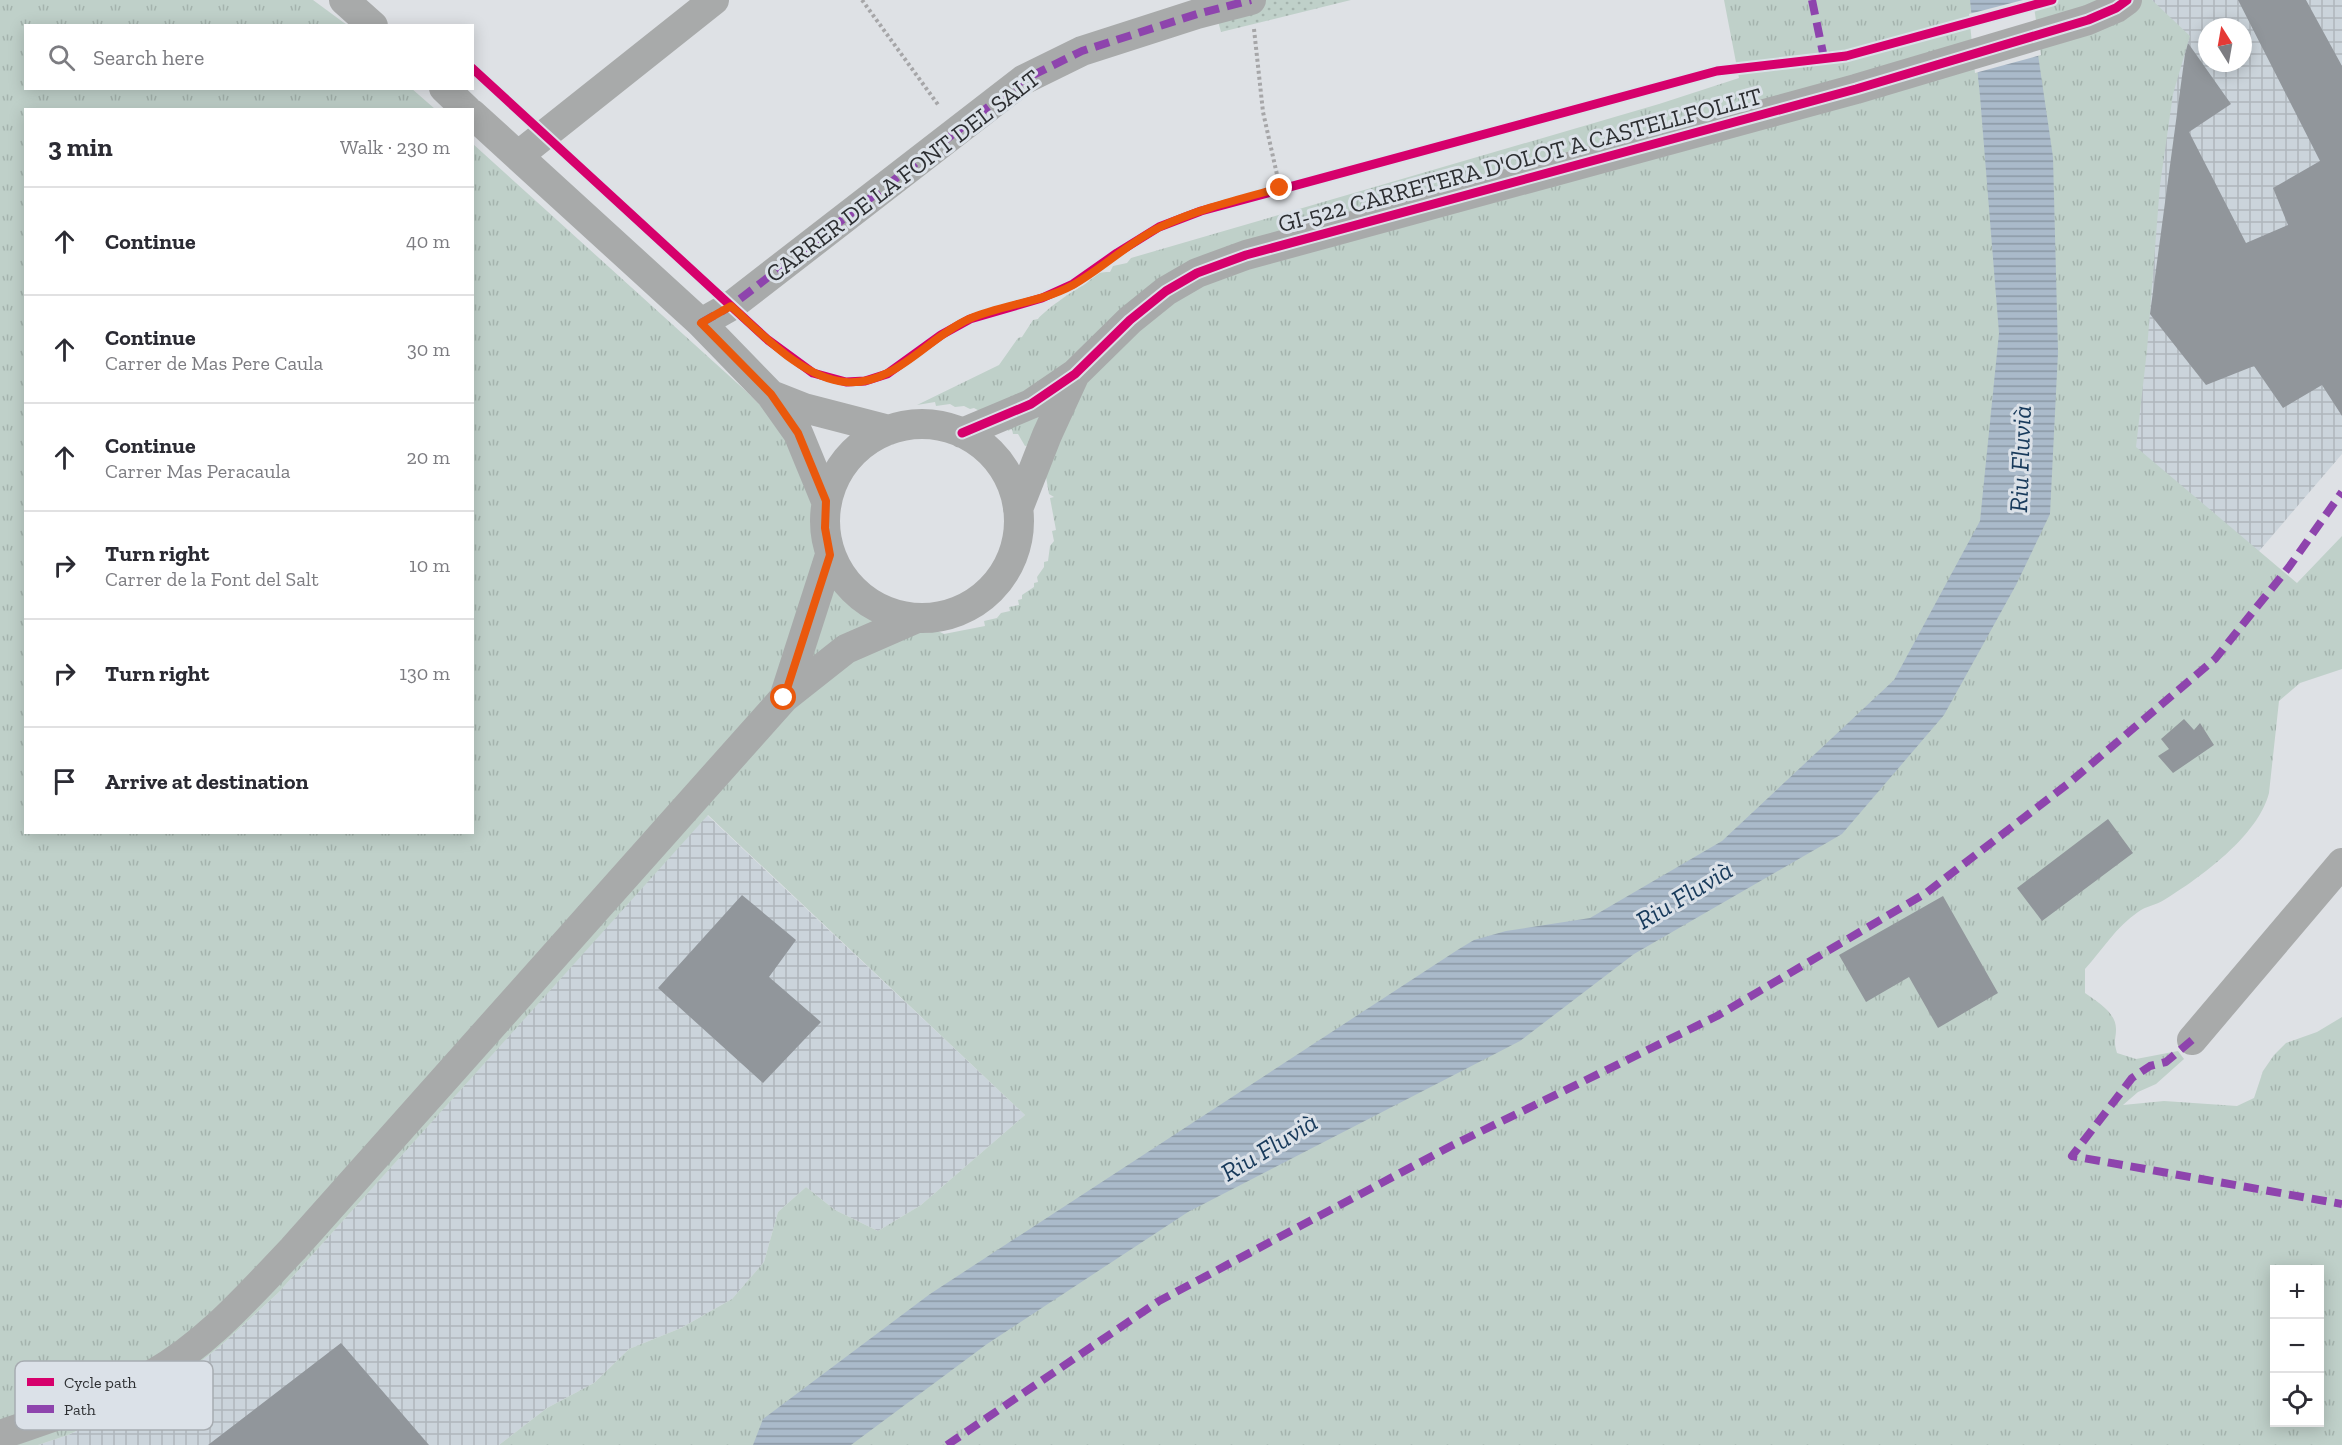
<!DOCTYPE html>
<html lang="en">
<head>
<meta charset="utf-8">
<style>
  body { margin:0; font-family:"Zilla Slab",serif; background:#f2f2f3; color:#2b2b33 }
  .controls { position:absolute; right:18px; bottom:18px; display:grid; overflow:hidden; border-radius:0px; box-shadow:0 3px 15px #0003 }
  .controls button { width:54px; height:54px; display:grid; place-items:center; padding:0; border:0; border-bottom:2px solid #e1e1e2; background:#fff; color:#2b2b33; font:30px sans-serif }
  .compass { position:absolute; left:2198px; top:18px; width:54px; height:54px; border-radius:50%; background:#fff; box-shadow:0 3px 15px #0003; rotate:349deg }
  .stop { position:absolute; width:18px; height:18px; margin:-14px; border:4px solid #ea580c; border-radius:50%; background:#fff }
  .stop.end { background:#ea580c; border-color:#fff; box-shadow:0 2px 6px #0008 }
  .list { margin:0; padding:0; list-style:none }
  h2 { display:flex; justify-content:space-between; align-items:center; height:78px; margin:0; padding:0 24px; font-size:26px }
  h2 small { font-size:20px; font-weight:400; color:#7c7c81 }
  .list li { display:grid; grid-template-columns:39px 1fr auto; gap:18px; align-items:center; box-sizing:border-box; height:108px; padding:0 24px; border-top:2px solid #e1e1e2 }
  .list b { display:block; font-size:22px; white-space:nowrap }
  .list p { margin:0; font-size:20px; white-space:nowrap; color:#7c7c81 }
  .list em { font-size:20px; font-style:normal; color:#7c7c81 }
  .icon { flex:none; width:33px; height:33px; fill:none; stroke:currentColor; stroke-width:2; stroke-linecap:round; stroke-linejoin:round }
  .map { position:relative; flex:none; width:2342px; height:1445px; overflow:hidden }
  .search { position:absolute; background:#fff; box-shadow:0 3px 15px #0003; left:24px; top:24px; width:450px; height:66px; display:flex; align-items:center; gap:15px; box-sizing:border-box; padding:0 21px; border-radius:0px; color:#7c7c81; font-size:22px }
  .panel { position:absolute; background:#fff; box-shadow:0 3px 15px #0003; left:24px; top:108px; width:450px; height:726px; border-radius:0px }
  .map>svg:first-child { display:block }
  .industrial { fill:url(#industrial-grid); fill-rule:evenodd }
  .grass { fill:url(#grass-dots) }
  .park { fill:url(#park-tufts); fill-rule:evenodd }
  .water { fill:url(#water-rules) }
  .pier { fill:#dee1e5 }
  .building { fill:#91969b }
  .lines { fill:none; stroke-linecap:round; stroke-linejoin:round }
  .path { stroke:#a6a6a8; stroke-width:4; stroke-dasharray:3 3; stroke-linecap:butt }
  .minor { stroke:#a8aaaa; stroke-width:30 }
  .quiet { stroke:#8e44ad; stroke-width:8; stroke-dasharray:15 8; stroke-linecap:butt }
  .cycleway-casing { stroke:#dbe1e8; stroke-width:13 }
  .cycleway { stroke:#d6006c; stroke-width:9 }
  .route { stroke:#ea580c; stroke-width:8 }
  .labels { text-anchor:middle; stroke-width:6; stroke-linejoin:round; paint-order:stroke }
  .street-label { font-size:24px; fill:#2d2f32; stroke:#dbe1e8 }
  .water-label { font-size:26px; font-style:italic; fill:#183a5b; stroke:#dbe1e8 }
  .key { fill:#dbe1e8; stroke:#a7acb1; stroke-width:1.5 }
  .key-label { font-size:16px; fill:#2d2f32 }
</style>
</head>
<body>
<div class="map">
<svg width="2342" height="1445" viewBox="0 0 2342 1445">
  <defs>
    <pattern id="industrial-grid" width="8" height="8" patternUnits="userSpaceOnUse" patternTransform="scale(1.5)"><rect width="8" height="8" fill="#cbd4db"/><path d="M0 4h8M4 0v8" fill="none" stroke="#afb6bc"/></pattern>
    <pattern id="grass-dots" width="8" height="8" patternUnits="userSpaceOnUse" patternTransform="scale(1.5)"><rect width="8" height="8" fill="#bfd0c9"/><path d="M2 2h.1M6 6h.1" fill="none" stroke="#a4b3ad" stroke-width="1.8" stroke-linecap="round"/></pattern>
    <pattern id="park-tufts" width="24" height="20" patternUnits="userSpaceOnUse" patternTransform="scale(1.5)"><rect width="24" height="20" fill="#bfd0c9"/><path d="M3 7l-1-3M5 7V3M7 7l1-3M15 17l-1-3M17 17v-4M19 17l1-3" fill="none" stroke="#a4b3ad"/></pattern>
    <pattern id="water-rules" width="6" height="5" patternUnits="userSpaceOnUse" patternTransform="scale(1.5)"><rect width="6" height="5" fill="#aabaca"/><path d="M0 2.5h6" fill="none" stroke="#8b98a5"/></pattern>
  </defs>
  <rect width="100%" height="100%" fill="#dee1e5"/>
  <!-- industrial -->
  <path class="industrial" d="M 2150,0 L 2342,0 L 2342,454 L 2242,571 L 2130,466 ZM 2207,27 L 2243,27 L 2243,63 L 2207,63 Z
    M 707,815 L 1025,1115 L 921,1205 L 878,1231 L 835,1210 L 806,1187 L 778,1212 L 764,1262 L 732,1299 L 681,1328 L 629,1349 L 594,1383 L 547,1408 L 499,1445 L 38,1445 L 68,1435 L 168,1387 L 218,1348 L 278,1293 Z"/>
  <!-- grass -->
  <path class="grass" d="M 1212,0 L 1351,0 L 1221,32 Z"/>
  <!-- park -->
  <path class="park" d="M 0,0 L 313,0 L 347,25 L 26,26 L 26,88 L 411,88 L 435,109 L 26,110 L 26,832 L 472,832 L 473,144 L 747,392 L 830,476 L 823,511 L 835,570 L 840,569 L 842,578 L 847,582 L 849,591 L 854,590 L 861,603 L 866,602 L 867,607 L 871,606 L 872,611 L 883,618 L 923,629 L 924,633 L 938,631 L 944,634 L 985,626 L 984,621 L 997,618 L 1001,613 L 1010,611 L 1009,607 L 1019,605 L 1018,600 L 1022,599 L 1022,595 L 1034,587 L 1034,583 L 1038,582 L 1037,577 L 1044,567 L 1044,562 L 1048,561 L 1050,546 L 1054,541 L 1052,531 L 1056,530 L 1050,498 L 1054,497 L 1049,494 L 1044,466 L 1030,445 L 1025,446 L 1018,434 L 1013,434 L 1012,429 L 1008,431 L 1007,426 L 974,408 L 970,409 L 964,406 L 955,407 L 950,404 L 936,406 L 935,402 L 917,405 L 999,365 L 1018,338 L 1022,337 L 1033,320 L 1038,319 C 1044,311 1072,291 1082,286 C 1087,284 1091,278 1095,275 C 1098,272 1106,272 1110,272 L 1113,266 L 1127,263 L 1131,258 L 1659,104 L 1739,78 L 1724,0 L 2152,0 L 2190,36 L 2173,94 L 2160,185 L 2147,350 L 2136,447 L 2297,583 L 2342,536 L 2342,669 L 2300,683 L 2279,701 L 2269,793 C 2258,836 2200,878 2164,900 C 2156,905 2146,906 2138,912 C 2116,927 2103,949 2085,969 L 2085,993 C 2097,1002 2116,1012 2116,1029 C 2116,1040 2113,1040 2117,1053 L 2136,1059 L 2178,1051 L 2184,1059 L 2156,1084 L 2138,1092 L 2123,1105 L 2164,1101 L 2237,1106 L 2254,1098 L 2263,1071 L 2274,1055 L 2286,1043 L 2317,1032 L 2342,1017 L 2342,1445 L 499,1445 L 547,1408 L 594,1383 L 629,1349 L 681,1328 L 732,1299 L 764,1262 L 778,1212 L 806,1187 L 835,1210 L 878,1231 L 921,1205 L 1025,1115 L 708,815 L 278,1293 L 218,1348 L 168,1387 L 68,1435 L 38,1445 L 0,1445 ZM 2274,1270 L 2320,1270 L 2320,1422 L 2274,1422 Z"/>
  <!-- water -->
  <path class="water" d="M 1970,0 L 2030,0 L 2053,157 L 2058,352 L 2050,514 L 2016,585 L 1944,715 L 1842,834 L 1634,954 L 1520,1041 L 1188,1212 L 987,1344 L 851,1445 L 753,1445 L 763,1419 L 930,1294 L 1459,949 L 1474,940 L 1506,931 L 1590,918 L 1722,841 L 1894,680 L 1980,521 L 1999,333 L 1980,96 Z"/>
  <!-- pier -->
  <path class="pier" d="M 2023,0 L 2033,0 L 2041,55 L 1975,73 L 1969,14 Z"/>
  <!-- building -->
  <path class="building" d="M 2238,0 L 2306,0 L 2342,66 L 2342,416 L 2322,385 L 2283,408 L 2254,366 L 2206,385 L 2150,314 L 2185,54 L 2188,43 L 2231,104 L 2189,132 L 2246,243 L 2288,225 L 2273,188 L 2320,161 Z
    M 2184,719 L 2194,730 L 2200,723 L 2214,745 L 2173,773 L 2158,756 L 2169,749 L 2161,739 Z
    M 2108,819 L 2133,853 L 2042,921 L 2017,888 Z
    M 742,895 L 796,940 L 769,977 L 821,1022 L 763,1083 L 658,988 Z
    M 1943,896 L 1998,993 L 1938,1028 L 1909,977 L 1866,1002 L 1839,955 Z
    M 341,1343 L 429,1445 L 208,1445 Z"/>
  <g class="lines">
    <!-- path -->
    <path class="path" d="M 862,0 L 939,106
      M 1254,29 L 1263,112 L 1280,188"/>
    <!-- minor -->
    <path class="minor" d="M 344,0 L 373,26
      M 444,88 L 467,110
      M 472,114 L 701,323 L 771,395 L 798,433 L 826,501
      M 519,155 L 714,0
      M 701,323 L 731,306 L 1023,80 L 1082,51 L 1197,14 L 1251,0
      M 771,395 L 804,408 L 889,430
      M825 521a97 97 0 1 1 194 0a97 97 0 1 1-194 0Z
      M 962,433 L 1031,404 L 1075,374 L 1130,320 L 1166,291 L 1197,273 L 1246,255 L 1856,89 L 2088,20 L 2116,8 L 2127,0
      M 1018,509 L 1047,435 L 1075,374
      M 784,698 L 830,555
      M 2192,1040 L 2342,863
      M 0,1435 C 52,1417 105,1401 153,1374 C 208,1343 250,1294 293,1249 L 784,698 L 846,649 L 917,618"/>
    <!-- quiet -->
    <path class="quiet" d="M 1812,0 L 1824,58
      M 701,323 L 731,306 L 1023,80 L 1082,51 L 1197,14 L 1251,0
      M 2192,1040 L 2166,1062 L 2150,1066 L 2132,1078 L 2072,1156 L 2342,1204
      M 947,1445 L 1159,1301 L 1451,1146 L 1717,1016 L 1926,893 L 2069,783 L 2215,659 L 2289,567 L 2342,492"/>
    <defs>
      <path id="cycleway" d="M 472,68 L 768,340 L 813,373 L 846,382 L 865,381 L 887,374 L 941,335 L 970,319 L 1042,298 L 1073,284 L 1117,253 L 1159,227 L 1201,211 L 1717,71 L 1846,56 L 2052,0
        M 962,433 L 1031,404 L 1075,374 L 1130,320 L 1166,291 L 1197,273 L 1246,255 L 1856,89 L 2088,20 L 2116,8 L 2127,0"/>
    </defs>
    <!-- cycleway casing -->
    <use href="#cycleway" class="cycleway-casing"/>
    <!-- cycleway -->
    <use href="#cycleway" class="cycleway"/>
  </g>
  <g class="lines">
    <!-- route -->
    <path class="route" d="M 784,698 L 830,555 L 825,528 L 826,501 L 798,433 L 771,394 L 701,323 L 731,306 C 762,334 803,379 846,382 C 895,386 928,337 969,319 C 1003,304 1040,303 1073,285 C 1103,268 1128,243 1160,227 C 1198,209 1240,199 1280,188"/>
  </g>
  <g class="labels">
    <!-- street labels -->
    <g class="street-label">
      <text transform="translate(1520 160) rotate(-15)" y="8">GI-522 CARRETERA D'OLOT A CASTELLFOLLIT</text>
      <text transform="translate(903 176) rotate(-37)" y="8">CARRER DE LA FONT DEL SALT</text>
    </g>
    <!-- water labels -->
    <g class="water-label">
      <text transform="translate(2020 459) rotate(-88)" y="9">Riu Fluvià</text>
      <text transform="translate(1684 895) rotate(-31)" y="9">Riu Fluvià</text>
      <text transform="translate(1269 1147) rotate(-31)" y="9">Riu Fluvià</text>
    </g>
  </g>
  <!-- legend -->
  <rect x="15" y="1361" width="198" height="69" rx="9" class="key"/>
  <rect x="27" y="1378" width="27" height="8" fill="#d6006c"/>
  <rect x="27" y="1405" width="27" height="8" fill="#8e44ad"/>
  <g class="key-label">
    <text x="64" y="1388">Cycle path</text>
    <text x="64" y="1415">Path</text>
  </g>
</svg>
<div class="controls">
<button>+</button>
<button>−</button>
<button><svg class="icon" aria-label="locate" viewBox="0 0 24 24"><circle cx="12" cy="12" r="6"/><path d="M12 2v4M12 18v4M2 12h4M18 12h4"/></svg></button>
</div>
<svg class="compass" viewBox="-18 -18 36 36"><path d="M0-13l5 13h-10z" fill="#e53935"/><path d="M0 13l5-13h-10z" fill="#7c7c81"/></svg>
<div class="stop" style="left:784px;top:698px"></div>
<div class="stop end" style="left:1280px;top:188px"></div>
<div class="search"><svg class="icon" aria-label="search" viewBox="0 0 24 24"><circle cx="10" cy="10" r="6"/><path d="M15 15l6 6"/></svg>Search here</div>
<section class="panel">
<h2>3 min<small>Walk · 230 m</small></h2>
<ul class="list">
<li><svg class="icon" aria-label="ahead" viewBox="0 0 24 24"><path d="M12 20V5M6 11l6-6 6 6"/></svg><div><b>Continue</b></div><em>40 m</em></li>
<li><svg class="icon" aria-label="ahead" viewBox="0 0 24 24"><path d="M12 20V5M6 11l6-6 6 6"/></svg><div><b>Continue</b><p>Carrer de Mas Pere Caula</p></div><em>30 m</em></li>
<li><svg class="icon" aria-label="ahead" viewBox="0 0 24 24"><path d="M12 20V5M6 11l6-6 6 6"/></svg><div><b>Continue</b><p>Carrer Mas Peracaula</p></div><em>20 m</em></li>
<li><svg class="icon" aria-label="right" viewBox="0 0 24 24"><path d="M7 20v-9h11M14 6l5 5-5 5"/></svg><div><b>Turn right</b><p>Carrer de la Font del Salt</p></div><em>10 m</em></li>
<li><svg class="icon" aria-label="right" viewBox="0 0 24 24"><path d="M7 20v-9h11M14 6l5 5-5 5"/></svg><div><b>Turn right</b></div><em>130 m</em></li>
<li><svg class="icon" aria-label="arrive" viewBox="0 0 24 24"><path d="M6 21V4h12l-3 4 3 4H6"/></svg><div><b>Arrive at destination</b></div></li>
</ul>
</section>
</div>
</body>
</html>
